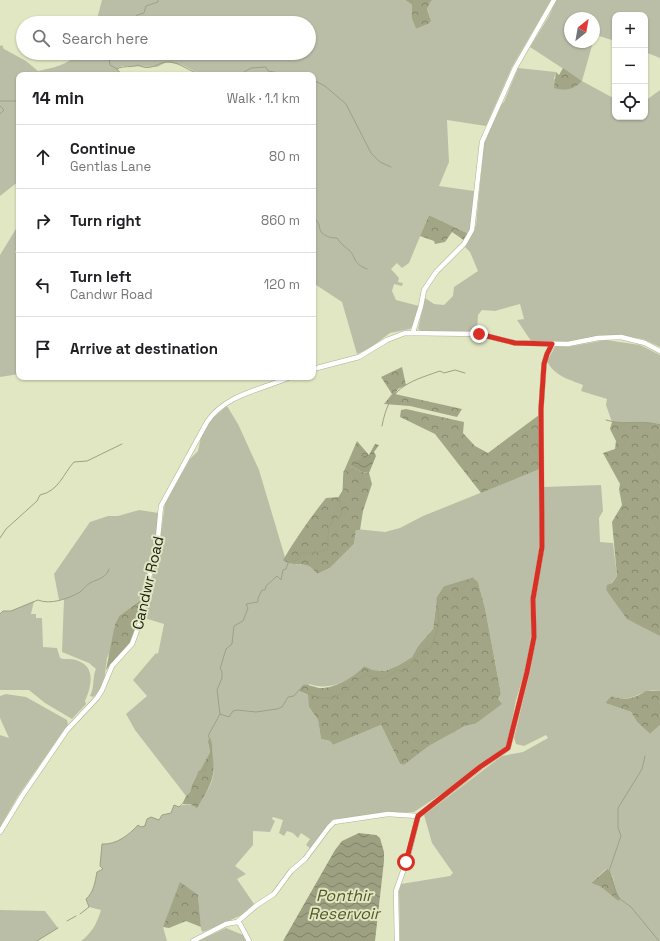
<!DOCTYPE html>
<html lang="en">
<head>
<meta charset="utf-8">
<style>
  body { margin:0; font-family:"Space Grotesk",sans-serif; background:#f6f6f6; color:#202124 }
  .controls { position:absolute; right:12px; top:12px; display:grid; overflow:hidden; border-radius:8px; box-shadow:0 1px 3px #0004 }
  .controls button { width:36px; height:36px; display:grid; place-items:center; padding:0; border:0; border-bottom:1px solid #e0e0e0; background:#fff; color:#202124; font:20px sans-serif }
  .compass { position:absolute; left:564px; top:12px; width:36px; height:36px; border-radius:50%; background:#fff; box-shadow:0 1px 3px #0004; rotate:31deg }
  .stop { position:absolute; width:12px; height:12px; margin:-9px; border:3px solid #d93025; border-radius:50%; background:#fff }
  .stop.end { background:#d93025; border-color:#fff; box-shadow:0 1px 4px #0008 }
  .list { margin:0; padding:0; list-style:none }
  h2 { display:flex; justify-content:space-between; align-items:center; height:52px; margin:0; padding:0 16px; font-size:17px }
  h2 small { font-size:13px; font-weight:400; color:#757577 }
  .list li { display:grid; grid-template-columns:26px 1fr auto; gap:12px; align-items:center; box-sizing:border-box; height:64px; padding:0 16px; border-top:1px solid #e0e0e0 }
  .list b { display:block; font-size:15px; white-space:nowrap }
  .list p { margin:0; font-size:13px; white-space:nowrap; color:#757577 }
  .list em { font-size:13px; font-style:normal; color:#757577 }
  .icon { flex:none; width:22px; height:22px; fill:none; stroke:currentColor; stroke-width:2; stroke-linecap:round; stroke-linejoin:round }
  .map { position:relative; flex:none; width:660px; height:941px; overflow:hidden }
  .search { position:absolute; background:#fff; box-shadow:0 1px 3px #0004; left:16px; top:16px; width:300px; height:44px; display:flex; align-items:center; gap:10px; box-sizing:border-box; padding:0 14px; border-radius:22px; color:#757577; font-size:15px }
  .panel { position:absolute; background:#fff; box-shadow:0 1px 3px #0004; left:16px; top:72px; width:300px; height:308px; border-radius:8px }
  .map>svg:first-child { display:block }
  .grass { fill:#bbbea7; fill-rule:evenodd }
  .forest { fill:url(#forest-crowns) }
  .water { fill:url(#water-waves) }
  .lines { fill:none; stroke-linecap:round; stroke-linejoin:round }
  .stream { stroke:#9da182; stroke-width:1 }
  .minor-casing { stroke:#acb18f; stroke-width:5.5 }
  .minor { stroke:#fff; stroke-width:4.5 }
  .route { stroke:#d93025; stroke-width:5 }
  .labels { text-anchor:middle; stroke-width:4; stroke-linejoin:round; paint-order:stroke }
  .street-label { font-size:15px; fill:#202215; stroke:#e2e7c3 }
  .water-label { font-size:16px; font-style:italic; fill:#535824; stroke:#e2e7c3 }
</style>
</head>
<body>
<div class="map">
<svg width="660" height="941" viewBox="0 0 660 941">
  <defs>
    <pattern id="forest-crowns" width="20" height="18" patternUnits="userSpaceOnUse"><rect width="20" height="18" fill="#a2a687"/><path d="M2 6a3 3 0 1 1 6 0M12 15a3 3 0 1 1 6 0" fill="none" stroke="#84876d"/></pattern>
    <pattern id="water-waves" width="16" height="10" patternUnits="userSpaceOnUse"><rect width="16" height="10" fill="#9da182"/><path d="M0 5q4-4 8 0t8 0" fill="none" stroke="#808369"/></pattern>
  </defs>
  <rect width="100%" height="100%" fill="#e2e7c3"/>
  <!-- grass -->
  <path class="grass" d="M 102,0 L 405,0 L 412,5 L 412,19 L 416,29 L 428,24 L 430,18 L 427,9 L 431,1 L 435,0 L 551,0 L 512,67 L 486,126 L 447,120 L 449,162 L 439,186 L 474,191 L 473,214 L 469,234 L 429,215 L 409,263 L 402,268 L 397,263 L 391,269 L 399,278 L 398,282 L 403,283 L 402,286 L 394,284 L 392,291 L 396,300 L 419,306 L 415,323 L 410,329 L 390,333 L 369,349 L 357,354 L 342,302 L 313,283 L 313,75 L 207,75 L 198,73 L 182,65 L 167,62 L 157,67 L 122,66 L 117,69 L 122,75 L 19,75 L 19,181 L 0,196 L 0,46 L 2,45 L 4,49 L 26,61 L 38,71 C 53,68 67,65 79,53 L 309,53 L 309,23 L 96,23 Z
    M 556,0 L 660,0 L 660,58 L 645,52 L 645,15 L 615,15 L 615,41 L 596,35 L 594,40 L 594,18 L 570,18 L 570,42 L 593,42 L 582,81 L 615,99 L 615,117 L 645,117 L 645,101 L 660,90 L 660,347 L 643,339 L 611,335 L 597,336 L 571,342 L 531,341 L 517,320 L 524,319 L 520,304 L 495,311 L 482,310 L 478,315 L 477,331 L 474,332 L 421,331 L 418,329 L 425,298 L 434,304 L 444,305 L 453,296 L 454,287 L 478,271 L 470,252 L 465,247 L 476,225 L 484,143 L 499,107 L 504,102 L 518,68 L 556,72 L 554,79 L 582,81 L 530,47 L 549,16 Z
    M 19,224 L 19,244 L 15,252 L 19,256 L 19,374 L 0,377 L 0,255 Z
    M 606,340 L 640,345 L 660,355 L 660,425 L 647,422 L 612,422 L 606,405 L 607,399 L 581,391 L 583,385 C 570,380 553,375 547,361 L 555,347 L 567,347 Z
    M 227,406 L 238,424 L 259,470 L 285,557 L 284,560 C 296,569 306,558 317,574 L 330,568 L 354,544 L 356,529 L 385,532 L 400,528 L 423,516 L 540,469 L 540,546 L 533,582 L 530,605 L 532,623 L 531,637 L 525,671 L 516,700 L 507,746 L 505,749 L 491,757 L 449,789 L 414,812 L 387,813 L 332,820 L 311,849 L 306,845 L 310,839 L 301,833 L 298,838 L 293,833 L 287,831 L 284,836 L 279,833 L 283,820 L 273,817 L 272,819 L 275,821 L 270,832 L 253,831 L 253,845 L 235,866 L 246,874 L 237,879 L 254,904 L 244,914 L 208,930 L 202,932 L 201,929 L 198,895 L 163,927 L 167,941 L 81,941 C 92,933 97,923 101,910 L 89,907 L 86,899 C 94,892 95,882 97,872 L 103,869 L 100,866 L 102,844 C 116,845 129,835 138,825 L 141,827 L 144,826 L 147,819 L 151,817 L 159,820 L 162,815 L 171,813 L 174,805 L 179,807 C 186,803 190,804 197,807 C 216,778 217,776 208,742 L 210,752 L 192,785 L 191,792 L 186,796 L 135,730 L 126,714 L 147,696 L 133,680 L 156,653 L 158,654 L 164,624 L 144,618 L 160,539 L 165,503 L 190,459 L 198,451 L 201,437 L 211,419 ZM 472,578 L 478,582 L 485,608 L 501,694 L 498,699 L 475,724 L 465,726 L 429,746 L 404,765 L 400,764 L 381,725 L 333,745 L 330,741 L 321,739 L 318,720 L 309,707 L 309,684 C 329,691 350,682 364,666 L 373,670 L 385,671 L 399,665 L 412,657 L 418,646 L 433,629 L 437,598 L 444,587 Z
    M 601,485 L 603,511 L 599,518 L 600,542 L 613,543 L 617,576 L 606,590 L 614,600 L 660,636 L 660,691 C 638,687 637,705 611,696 L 605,703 L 631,712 L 637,722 L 650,734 L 660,725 L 660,941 L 400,941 L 399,891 L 401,884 L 450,876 L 453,873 L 432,843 L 424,815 L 502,756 L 523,752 L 548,738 L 546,735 L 524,746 L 516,744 L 514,738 L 531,667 L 535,636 L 536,584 L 543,544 L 543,487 ZM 606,869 L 613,877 L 618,901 L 601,887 L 591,883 Z
    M 139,510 L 159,513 L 157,537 L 142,599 L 119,616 L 115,624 L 112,648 L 107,658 L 104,682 L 98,693 L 93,697 L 90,696 C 95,687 92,677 96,669 L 89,663 L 62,652 L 64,599 L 59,600 L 54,574 L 90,522 L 108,516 L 118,516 Z
    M 34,601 L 31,614 L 36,614 L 36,618 L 42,618 L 43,647 L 57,648 L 60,658 C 65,660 70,658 76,660 C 96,666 92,685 85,701 L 86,704 L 72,719 L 45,703 L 29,690 L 0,690 L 0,614 L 3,611 L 11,611 Z
    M 6,694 L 26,697 L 67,720 L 68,724 L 18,796 L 0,827 L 0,735 L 9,738 L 0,718 L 0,696 Z
    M 0,910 L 45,911 L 58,928 L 37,941 L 0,941 Z
    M 226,928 L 243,935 L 246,941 L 198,941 Z"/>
  <!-- forest -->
  <path class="forest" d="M 405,0 L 435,0 L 431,1 L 427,9 L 431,21 L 428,24 L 416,29 L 412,19 L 412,5 Z
    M 563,68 L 582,81 C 574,90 565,91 554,88 L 556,72 L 559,75 Z
    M 429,215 L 469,234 L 465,241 L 452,232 L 445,242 L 435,244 L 434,241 L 420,236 Z
    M 402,367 L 406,385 L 398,389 L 395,394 L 462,409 L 457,417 L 410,406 L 384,404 L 392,394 L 381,377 Z
    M 406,409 L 464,422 L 463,433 L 475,446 L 488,453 L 539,415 L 540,469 L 481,493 L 435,434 L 400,417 L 401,410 Z
    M 612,422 L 647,422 L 660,425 L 660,636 L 627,619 L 606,590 L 607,585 L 612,583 L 617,576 L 612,522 L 622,505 L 619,489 L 620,484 L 603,453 L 615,449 L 616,441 L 610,429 Z
    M 357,441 L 369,455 L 351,466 L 362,472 L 369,473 L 372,484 L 363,511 L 360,530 L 356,530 L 354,544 L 330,568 L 317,574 C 306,558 296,569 283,560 C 296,538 310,518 326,498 L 339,497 L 343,490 L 344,471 Z
    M 473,578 L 478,582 L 485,608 L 501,694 L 498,699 L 502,704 L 475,724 L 465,726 L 429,746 L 404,765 L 400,764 L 381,725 L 333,745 L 330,741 L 321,739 L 318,720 L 309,707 L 308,694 L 299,690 L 303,685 C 309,684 313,687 319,688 C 335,689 354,677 364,666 L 373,670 L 385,671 L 399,665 L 412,657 L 418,646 L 433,629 L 437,598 L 444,587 Z
    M 142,599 C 139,614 138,630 129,644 C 123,653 113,661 106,670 L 115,624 L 119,616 Z
    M 646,691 L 660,691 L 660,725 L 650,734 L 637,722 L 631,712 L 605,703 L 611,696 C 626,701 633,699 646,691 Z
    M 210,738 C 216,774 216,777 197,808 L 190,804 L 183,804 L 186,796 L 191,792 L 192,785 L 210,752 L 208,741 Z
    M 607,869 C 615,876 614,890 620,899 L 618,901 L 601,887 L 591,883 Z
    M 180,882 L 198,895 L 201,927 L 186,921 L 169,928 L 163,927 Z"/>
  <!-- water -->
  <path class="water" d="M 375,444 L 379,445 L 374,452 L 376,456 L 369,473 L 362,472 L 351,466 L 365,455 L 369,455 Z
    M 359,833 L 376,835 L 380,838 L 384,852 L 384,861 L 375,941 L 283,941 L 335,850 L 342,841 Z"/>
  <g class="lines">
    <!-- stream -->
    <path class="stream" d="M 409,0 L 414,2
      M 134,23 L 134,19 L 137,15 L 144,13 L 146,6 L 158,2 L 158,0
      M 108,53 L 110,65 L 117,69 L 122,75
      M 117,53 L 120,53
      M 117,69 C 124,65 131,68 138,65 C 152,72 157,62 168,62 C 179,62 187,70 197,73 C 200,74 204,74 207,75
      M 239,75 L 251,68 L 266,67 L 268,71 L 290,75
      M 299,75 L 305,75
      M 313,80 L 325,86 L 346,104 L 371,153 L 380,162 L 391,167
      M 0,101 L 19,101
      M 0,106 L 4,110 L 0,114
      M 313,216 L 319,224 C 319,235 328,238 337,238 C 341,244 344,246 349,250 C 357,258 352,263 367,269
      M 606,420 C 624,426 642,419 660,425
      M 382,426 C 389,388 405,383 440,371 L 444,373 L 455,370 L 465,373
      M 0,538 L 6,529 L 37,501 L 40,495 C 59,491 63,474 74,462 L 87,461 L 122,444
      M 0,614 L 3,611 L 11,611 L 38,600 C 50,605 68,599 80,592 C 84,589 87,584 92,582 C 99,579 107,577 109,569
      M 220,714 L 229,717 L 233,711 L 237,710 L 256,712 L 277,709 L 282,707 L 288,697 L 294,696 L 299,690 C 311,695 328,702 339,695 C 348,689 355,681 365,675 L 384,679 L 397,670 L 405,671 L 422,650 L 431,648 L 439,625 L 437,598 L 444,587 L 473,578
      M 645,756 L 642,769 L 618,808 L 618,828 L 621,836 L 609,871 L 616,893 L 620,899 L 631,907 L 659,941
      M 80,914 L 89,907 L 86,899 C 94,892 95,882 97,872 L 103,869 L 100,866 L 102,844 C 116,845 129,835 138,825 L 141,827 L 145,826 L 147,819 L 151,817 L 159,820 L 162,815 L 171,813 L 174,805 L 179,807 C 185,803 185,796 191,792 C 192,784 197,779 199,771 L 205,771 L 205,767 C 211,760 215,745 208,736 L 220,714 L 217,690 L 222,678 L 222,671 L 220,669 L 226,649 L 232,644 L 234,626 L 243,621 L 248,608 L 246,604 L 258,602 L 258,598 L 262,590 L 265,590 L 266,586 L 277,576 L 281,580 L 283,570 L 286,569 L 288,563 L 299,559 L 301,553 L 315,553 L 328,549 C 328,538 327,526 335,517 L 339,518 L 342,514 L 339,497 L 343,491 L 344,471 L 351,471 L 354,468
      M 67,921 L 76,916
      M 37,941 L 58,928"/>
    <defs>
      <path id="minor" d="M 413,332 L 421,306 L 424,290 L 436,272 L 464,244 L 472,230 L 482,142 L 515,68 L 554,0
        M 313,369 L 359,357 L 387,340 L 405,333 L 479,334 L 515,343 L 568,344 L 598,338 L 621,337 L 645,343 L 660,351
        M 0,832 L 22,796 L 67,730 L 97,698 L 102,690 L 112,666 L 132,644 L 142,617 L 145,595 L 158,538 L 161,506 L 207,422 C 226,394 261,390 290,377
        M 237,922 L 257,905 L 274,894 L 291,871 L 305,859 L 329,827 L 334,822 L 388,814 L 418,816 L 481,767 L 508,748 L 527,672 L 534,637 L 533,599 L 542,547 L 541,409 L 544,364 L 547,354 L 553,344
        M 237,922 L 240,924 L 249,941
        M 193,941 L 226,924 L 237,922
        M 397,941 L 396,891 L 407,860 L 418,816"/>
    </defs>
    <!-- minor casing -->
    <use href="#minor" class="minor-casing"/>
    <!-- minor -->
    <use href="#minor" class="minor"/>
  </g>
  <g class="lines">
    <!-- route -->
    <path class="route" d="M 406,862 L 418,816 L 480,767 L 508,748 L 527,672 L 534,637 L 533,599 L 542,547 L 541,409 L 544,364 L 547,354 L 552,344 L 515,343 L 479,334"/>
  </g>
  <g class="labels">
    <!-- street labels -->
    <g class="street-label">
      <text transform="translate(148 583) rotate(-77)" y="5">Candwr Road</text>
    </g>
    <!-- water labels -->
    <g class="water-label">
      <text x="344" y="901">Ponthir<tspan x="344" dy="18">Reservoir</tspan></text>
    </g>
  </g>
</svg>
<div class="controls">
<button>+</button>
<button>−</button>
<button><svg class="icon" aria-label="locate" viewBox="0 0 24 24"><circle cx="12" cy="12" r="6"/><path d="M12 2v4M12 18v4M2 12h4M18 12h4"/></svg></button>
</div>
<svg class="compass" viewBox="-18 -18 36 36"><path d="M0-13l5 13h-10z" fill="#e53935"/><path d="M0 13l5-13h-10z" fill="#757577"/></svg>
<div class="stop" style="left:406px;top:862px"></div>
<div class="stop end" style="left:479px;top:334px"></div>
<div class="search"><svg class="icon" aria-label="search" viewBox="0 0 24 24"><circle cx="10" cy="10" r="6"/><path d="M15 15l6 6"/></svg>Search here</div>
<section class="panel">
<h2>14 min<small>Walk · 1.1 km</small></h2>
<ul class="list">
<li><svg class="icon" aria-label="ahead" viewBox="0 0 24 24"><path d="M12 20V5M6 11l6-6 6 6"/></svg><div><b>Continue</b><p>Gentlas Lane</p></div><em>80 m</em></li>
<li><svg class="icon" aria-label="right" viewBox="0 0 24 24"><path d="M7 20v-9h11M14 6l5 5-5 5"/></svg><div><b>Turn right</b></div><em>860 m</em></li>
<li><svg class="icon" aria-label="left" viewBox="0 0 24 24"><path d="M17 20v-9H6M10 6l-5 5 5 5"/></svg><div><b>Turn left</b><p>Candwr Road</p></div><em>120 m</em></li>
<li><svg class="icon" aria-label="arrive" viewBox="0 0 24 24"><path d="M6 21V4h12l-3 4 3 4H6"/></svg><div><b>Arrive at destination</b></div></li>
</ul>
</section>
</div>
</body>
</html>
